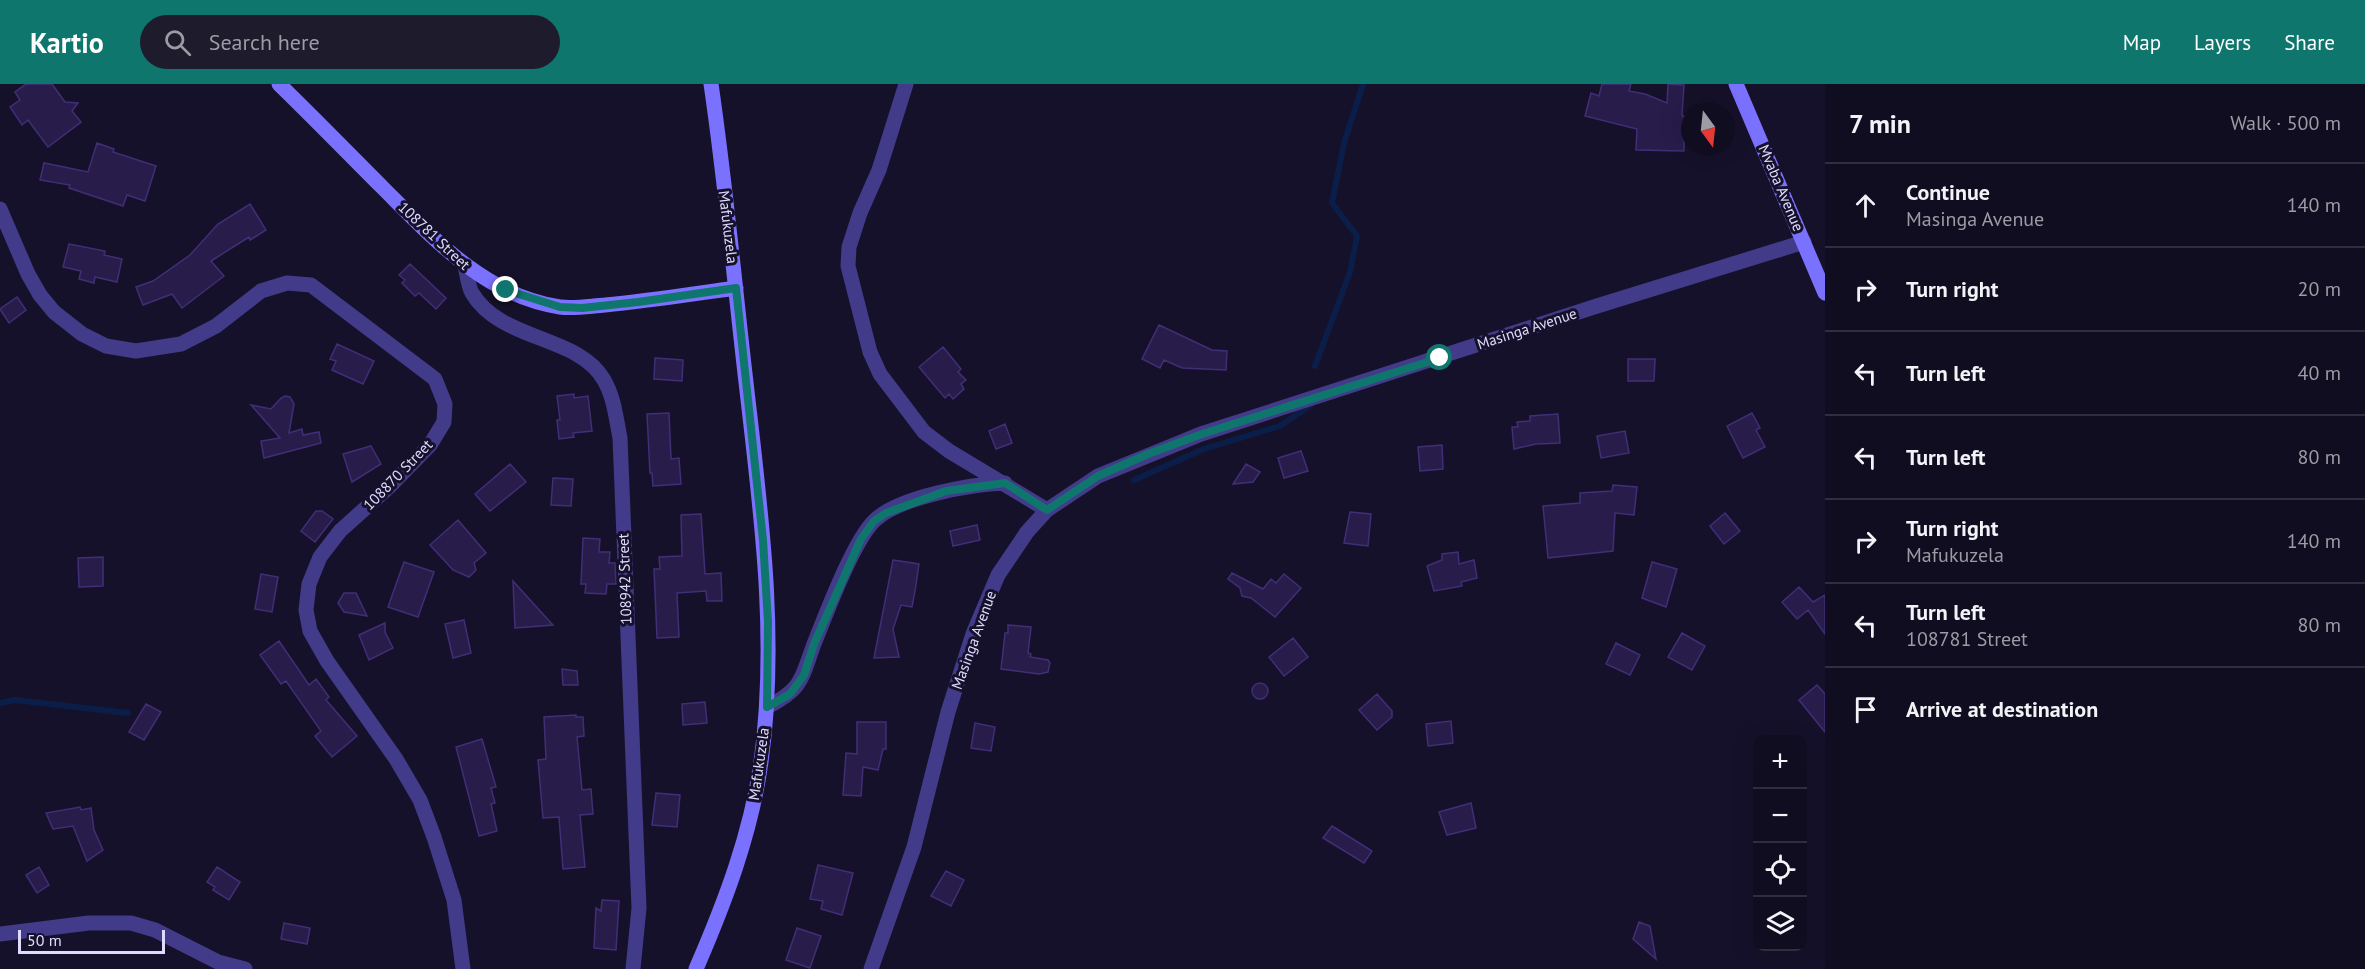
<!DOCTYPE html>
<html lang="en">
<head>
<meta charset="utf-8">
<style>
  body { margin:0; font-family:"PT Sans",sans-serif; background:#1e1b2d; color:#f1f3f6 }
  .controls { position:absolute; right:18px; bottom:18px; display:grid; overflow:hidden; border-radius:12px; box-shadow:0 6px 24px #0002 }
  .controls button { width:54px; height:54px; display:grid; place-items:center; padding:0; border:0; border-bottom:2px solid #302d3e; background:#100d20; color:#f1f3f6; font:30px sans-serif }
  .compass { position:absolute; left:1681px; top:18px; width:54px; height:54px; border-radius:50%; background:#100d20; box-shadow:0 6px 24px #0002; rotate:165deg }
  .scale { position:absolute; left:18px; bottom:15px; width:147px; box-sizing:border-box; padding-left:6px; border:3px solid #e0daff; border-top:0; font-size:16px; line-height:21px; white-space:nowrap; color:#e0daff; -webkit-text-stroke:4px #16112a; paint-order:stroke }
  .stop { position:absolute; width:18px; height:18px; margin:-14px; border:4px solid #0f766e; border-radius:50%; background:#fff }
  .stop.end { background:#0f766e; border-color:#fff; box-shadow:0 2px 6px #0008 }
  .list { margin:0; padding:0; list-style:none }
  h2 { display:flex; justify-content:space-between; align-items:center; height:78px; margin:0; padding:0 24px; font-size:26px }
  h2 small { font-size:20px; font-weight:400; color:#9c9ca5 }
  .list li { display:grid; grid-template-columns:39px 1fr auto; gap:18px; align-items:center; box-sizing:border-box; height:84px; padding:0 24px; border-top:2px solid #302d3e }
  .list b { display:block; font-size:22px; white-space:nowrap }
  .list p { margin:0; font-size:20px; white-space:nowrap; color:#9c9ca5 }
  .list em { font-size:20px; font-style:normal; color:#9c9ca5 }
  .icon { flex:none; width:33px; height:33px; fill:none; stroke:currentColor; stroke-width:2; stroke-linecap:round; stroke-linejoin:round }
  .map { position:relative; flex:none; width:1825px; height:885px; overflow:hidden }
  header { display:flex; align-items:center; gap:36px; box-sizing:border-box; height:84px; padding:0 30px; background:#0f766e; color:#fff }
  header strong { font-size:28px }
  nav { display:flex; gap:33px; margin-inline-start:auto; font-size:21px }
  .search { width:420px; height:54px; background:#1e1b2d; display:flex; align-items:center; gap:15px; box-sizing:border-box; padding:0 21px; border-radius:33px; color:#9c9ca5; font-size:22px }
  main { display:flex }
  aside { flex:1; background:#100d20 }
  .map>svg:first-child { display:block }
  .lines { fill:none; stroke-linecap:round; stroke-linejoin:round }
  .stream { stroke:#0b1e49; stroke-width:6 }
  .building { fill:#281c4b; stroke:#412e77; stroke-width:1.5 }
  .street { stroke:#423b89; stroke-width:15 }
  .secondary { stroke:#7b71ff; stroke-width:15 }
  .route { stroke:#0f766e; stroke-width:8 }
  .labels { text-anchor:middle; stroke-width:6; stroke-linejoin:round; paint-order:stroke }
  .street-label { font-size:15px; fill:#e0daff; stroke:#16112a }
</style>
</head>
<body>
<header>
<strong>Kartio</strong>
<div class="search"><svg class="icon" aria-label="search" viewBox="0 0 24 24"><circle cx="10" cy="10" r="6"/><path d="M15 15l6 6"/></svg>Search here</div>
<nav><a>Map</a><a>Layers</a><a>Share</a></nav>
</header>
<main>
<div class="map">
<svg width="1825" height="885" viewBox="0 0 1825 885">
  <rect width="100%" height="100%" fill="#16112a"/>
  <g class="lines">
    <!-- stream -->
    <path class="stream" d="M 1315,282 L 1350,188 L 1357,152 L 1332,119 L 1344,59 L 1363,0
      M 1134,396 L 1204,365 L 1280,342 L 1311,321
      M 0,619 L 15,616 L 128,629"/>
  </g>
  <!-- building -->
  <path class="building" d="M 26,0 L 52,0 L 65,18 L 78,19 L 72,27 L 81,38 L 48,63 L 28,36 L 22,41 L 10,23 L 20,16 L 15,8 Z
    M 1602,0 L 1631,0 L 1629,7 L 1645,10 L 1667,19 L 1668,0 L 1684,1 L 1682,32 L 1684,32 L 1684,67 L 1636,66 L 1637,45 L 1585,32 L 1591,9 L 1599,12 Z
    M 97,59 L 114,65 L 113,68 L 156,82 L 145,117 L 127,111 L 123,122 L 69,104 L 70,101 L 40,96 L 44,79 L 88,88 Z
    M 250,120 L 266,146 L 250,156 L 249,153 L 211,177 L 224,192 L 182,224 L 172,210 L 143,221 L 136,203 L 153,197 L 190,171 L 218,140 Z
    M 69,160 L 105,167 L 104,171 L 122,175 L 117,198 L 95,193 L 94,199 L 79,195 L 81,187 L 63,183 Z
    M 410,180 L 446,214 L 436,225 L 419,209 L 415,212 L 402,199 L 405,196 L 399,191 Z
    M 17,213 L 26,226 L 9,239 L 0,225 Z
    M 1159,241 L 1212,266 L 1227,267 L 1226,286 L 1182,284 L 1164,276 L 1160,284 L 1142,275 Z
    M 337,260 L 374,277 L 363,300 L 332,286 L 336,277 L 330,275 Z
    M 943,263 L 961,285 L 958,288 L 966,296 L 961,300 L 964,305 L 953,315 L 949,310 L 945,314 L 919,283 Z
    M 655,274 L 683,276 L 682,297 L 654,295 Z
    M 1628,275 L 1655,275 L 1654,297 L 1628,297 Z
    M 574,310 L 574,314 L 588,312 L 592,347 L 573,349 L 574,353 L 559,355 L 557,336 L 560,336 L 557,312 Z
    M 285,312 L 290,313 L 294,320 L 289,349 L 302,345 L 303,351 L 319,348 L 321,359 L 264,374 L 261,357 L 280,354 L 251,321 L 271,325 L 281,314 Z
    M 669,329 L 671,375 L 679,374 L 681,400 L 653,402 L 652,389 L 650,389 L 647,330 Z
    M 1752,329 L 1760,344 L 1756,346 L 1765,363 L 1743,374 L 1727,342 Z
    M 1558,330 L 1560,359 L 1536,360 L 1514,365 L 1512,343 L 1518,343 L 1517,338 L 1530,337 L 1530,332 Z
    M 1005,340 L 1012,359 L 996,365 L 989,347 Z
    M 1625,347 L 1629,369 L 1601,374 L 1597,352 Z
    M 1442,361 L 1443,385 L 1420,387 L 1418,363 Z
    M 371,362 L 381,380 L 352,398 L 343,370 Z
    M 1301,367 L 1308,387 L 1284,394 L 1278,374 Z
    M 510,380 L 526,398 L 490,427 L 475,410 Z
    M 1246,380 L 1260,388 L 1253,398 L 1233,400 Z
    M 553,394 L 573,395 L 571,422 L 551,421 Z
    M 1613,401 L 1637,403 L 1634,431 L 1615,429 L 1613,467 L 1548,474 L 1543,422 L 1580,419 L 1580,409 L 1612,407 Z
    M 316,427 L 322,427 L 333,435 L 315,458 L 301,447 Z
    M 1350,428 L 1371,430 L 1368,462 L 1344,459 Z
    M 1725,429 L 1740,447 L 1724,460 L 1710,442 Z
    M 701,430 L 705,490 L 721,489 L 722,517 L 707,517 L 706,507 L 677,509 L 679,553 L 657,554 L 654,485 L 660,485 L 659,473 L 682,472 L 681,431 Z
    M 458,436 L 486,469 L 474,479 L 476,486 L 469,493 L 453,486 L 430,461 Z
    M 977,441 L 980,456 L 953,462 L 950,447 Z
    M 583,454 L 600,455 L 599,468 L 610,468 L 609,479 L 615,479 L 616,500 L 607,500 L 606,510 L 585,509 L 586,500 L 581,500 Z
    M 1458,468 L 1459,480 L 1474,476 L 1477,494 L 1461,498 L 1462,502 L 1434,507 L 1427,482 L 1442,476 L 1442,470 Z
    M 103,473 L 103,502 L 79,503 L 78,474 Z
    M 893,476 L 919,480 L 915,507 L 912,523 L 901,521 L 893,545 L 899,573 L 874,574 Z
    M 404,478 L 434,488 L 418,533 L 388,523 Z
    M 1652,478 L 1677,485 L 1666,523 L 1642,514 Z
    M 1232,489 L 1263,505 L 1271,495 L 1276,499 L 1284,490 L 1301,504 L 1275,533 L 1251,514 L 1242,512 L 1240,504 L 1228,495 Z
    M 261,490 L 278,493 L 272,528 L 255,525 Z
    M 513,497 L 531,517 L 553,541 L 515,544 Z
    M 1799,503 L 1813,518 L 1825,511 L 1825,550 L 1808,526 L 1797,535 L 1782,518 Z
    M 344,509 L 356,509 L 367,532 L 344,528 L 338,519 Z
    M 464,536 L 471,569 L 453,574 L 445,540 Z
    M 385,539 L 385,548 L 393,564 L 369,576 L 359,551 Z
    M 1008,541 L 1031,543 L 1028,569 L 1031,570 L 1030,573 L 1048,576 L 1050,579 L 1048,588 L 1039,590 L 1001,585 L 1005,549 L 1008,549 Z
    M 1682,549 L 1705,562 L 1692,586 L 1668,573 Z
    M 1293,554 L 1308,573 L 1284,592 L 1269,573 Z
    M 279,557 L 309,601 L 316,595 L 329,613 L 326,616 L 357,652 L 332,673 L 315,652 L 321,647 L 286,597 L 281,600 L 260,571 Z
    M 1616,559 L 1640,571 L 1630,591 L 1606,580 Z
    M 562,585 L 577,587 L 578,601 L 563,601 Z
    M1252 607a8 8 0 1 1 16 0a8 8 0 1 1-16 0Z
    M 1817,601 L 1825,610 L 1825,648 L 1799,616 Z
    M 1377,610 L 1392,627 L 1392,633 L 1377,646 L 1359,626 Z
    M 705,618 L 707,639 L 683,641 L 682,620 Z
    M 146,620 L 161,628 L 144,656 L 129,648 Z
    M 576,631 L 576,633 L 583,633 L 584,652 L 577,653 L 582,706 L 591,705 L 593,730 L 580,731 L 585,783 L 563,785 L 559,733 L 543,734 L 538,676 L 546,675 L 544,633 Z
    M 1451,637 L 1453,659 L 1428,662 L 1426,640 Z
    M 857,638 L 886,638 L 886,665 L 883,665 L 878,686 L 863,683 L 861,712 L 843,711 L 846,669 L 857,670 Z
    M 975,639 L 995,643 L 991,667 L 971,664 Z
    M 482,655 L 496,703 L 491,704 L 495,719 L 491,720 L 497,747 L 479,752 L 456,663 Z
    M 656,709 L 680,711 L 677,743 L 652,741 Z
    M 1471,719 L 1476,744 L 1447,751 L 1439,728 Z
    M 80,723 L 81,726 L 91,724 L 94,746 L 103,766 L 87,777 L 73,742 L 53,745 L 46,729 Z
    M 1332,742 L 1372,767 L 1364,779 L 1323,754 Z
    M 818,781 L 853,789 L 842,831 L 821,825 L 823,817 L 810,815 Z
    M 39,783 L 49,801 L 37,809 L 26,791 Z
    M 217,783 L 240,798 L 229,816 L 213,806 L 215,803 L 207,798 Z
    M 946,787 L 964,796 L 951,822 L 931,812 Z
    M 602,816 L 619,817 L 616,866 L 594,864 L 596,824 L 601,827 Z
    M 1639,838 L 1650,842 L 1656,875 L 1633,855 Z
    M 284,839 L 310,844 L 307,860 L 281,855 Z
    M 797,844 L 821,852 L 810,884 L 786,876 Z"/>
  <g class="lines">
    <!-- street -->
    <path class="street" d="M 906,0 L 879,86 L 860,129 L 849,163 L 848,182 L 870,268 L 880,290 L 924,348 L 949,367 L 1047,426
      M 0,125 L 28,190 L 40,211 L 54,228 L 82,250 L 106,262 L 136,267 L 181,260 L 216,242 L 261,207 L 287,199 L 311,201 L 435,295 L 445,320 L 444,338 L 430,361 L 389,403 L 340,447 L 320,473 L 309,500 L 306,526 L 310,547 L 327,577 L 396,675 L 420,716 L 434,753 L 454,816 L 463,885
      M 465,182 C 467,190 468,202 472,209 C 501,258 579,251 604,296 C 614,313 616,334 620,354 L 639,824 L 633,885
      M 767,623 C 803,605 801,595 814,560 C 826,530 853,458 874,437 C 898,413 972,400 1005,399
      M 0,850 L 89,839 L 131,839 L 155,846 L 218,878 L 245,885
      M 871,885 L 914,763 L 948,628 L 973,550 L 998,491 L 1027,448 L 1047,426 L 1098,392 L 1201,350 L 1597,222 L 1804,158"/>
    <!-- secondary -->
    <path class="secondary" d="M 279,0 C 314,34 348,69 382,103 C 433,154 485,212 560,223 C 575,225 590,222 605,221 C 649,217 692,210 736,204
      M 1736,0 L 1825,209
      M 696,885 C 725,818 751,750 761,678 C 778,554 761,429 747,307 C 735,205 726,102 711,0"/>
  </g>
  <g class="lines">
    <!-- route -->
    <path class="route" d="M 506,206 L 560,223 L 582,224 L 638,218 L 736,204 L 763,456 L 768,538 L 767,623 L 790,610 L 804,591 L 814,560 L 861,455 L 874,437 L 886,429 L 946,407 L 1005,399 L 1047,426 L 1098,392 L 1148,370 L 1202,350 L 1440,274"/>
  </g>
  <g class="labels">
    <!-- street labels -->
    <g class="street-label">
      <text transform="translate(1781 104) rotate(67)" y="5">Mvaba Avenue</text>
      <text transform="translate(728 143) rotate(83)" y="5">Mafukuzela</text>
      <text transform="translate(434 152) rotate(43)" y="5">108781 Street</text>
      <text transform="translate(1527 245) rotate(-18)" y="5">Masinga Avenue</text>
      <text transform="translate(398 391) rotate(-46)" y="5">108870 Street</text>
      <text transform="translate(625 495) rotate(-92)" y="5">108942 Street</text>
      <text transform="translate(974 556) rotate(-70)" y="5">Masinga Avenue</text>
      <text transform="translate(759 680) rotate(-82)" y="5">Mafukuzela</text>
    </g>
  </g>
</svg>
<div class="controls">
<button>+</button>
<button>−</button>
<button><svg class="icon" aria-label="locate" viewBox="0 0 24 24"><circle cx="12" cy="12" r="6"/><path d="M12 2v4M12 18v4M2 12h4M18 12h4"/></svg></button>
<button><svg class="icon" aria-label="layers" viewBox="0 0 24 24"><path d="M12 4l9 5-9 5-9-5zM3 14l9 5 9-5"/></svg></button>
</div>
<svg class="compass" viewBox="-18 -18 36 36"><path d="M0-13l5 13h-10z" fill="#e53935"/><path d="M0 13l5-13h-10z" fill="#9c9ca5"/></svg>
<div class="scale">50 m</div>
<div class="stop" style="left:1440px;top:274px"></div>
<div class="stop end" style="left:506px;top:206px"></div>
</div>
<aside>
<h2>7 min<small>Walk · 500 m</small></h2>
<ul class="list">
<li><svg class="icon" aria-label="ahead" viewBox="0 0 24 24"><path d="M12 20V5M6 11l6-6 6 6"/></svg><div><b>Continue</b><p>Masinga Avenue</p></div><em>140 m</em></li>
<li><svg class="icon" aria-label="right" viewBox="0 0 24 24"><path d="M7 20v-9h11M14 6l5 5-5 5"/></svg><div><b>Turn right</b></div><em>20 m</em></li>
<li><svg class="icon" aria-label="left" viewBox="0 0 24 24"><path d="M17 20v-9H6M10 6l-5 5 5 5"/></svg><div><b>Turn left</b></div><em>40 m</em></li>
<li><svg class="icon" aria-label="left" viewBox="0 0 24 24"><path d="M17 20v-9H6M10 6l-5 5 5 5"/></svg><div><b>Turn left</b></div><em>80 m</em></li>
<li><svg class="icon" aria-label="right" viewBox="0 0 24 24"><path d="M7 20v-9h11M14 6l5 5-5 5"/></svg><div><b>Turn right</b><p>Mafukuzela</p></div><em>140 m</em></li>
<li><svg class="icon" aria-label="left" viewBox="0 0 24 24"><path d="M17 20v-9H6M10 6l-5 5 5 5"/></svg><div><b>Turn left</b><p>108781 Street</p></div><em>80 m</em></li>
<li><svg class="icon" aria-label="arrive" viewBox="0 0 24 24"><path d="M6 21V4h12l-3 4 3 4H6"/></svg><div><b>Arrive at destination</b></div></li>
</ul>
</aside>
</main>
</body>
</html>
